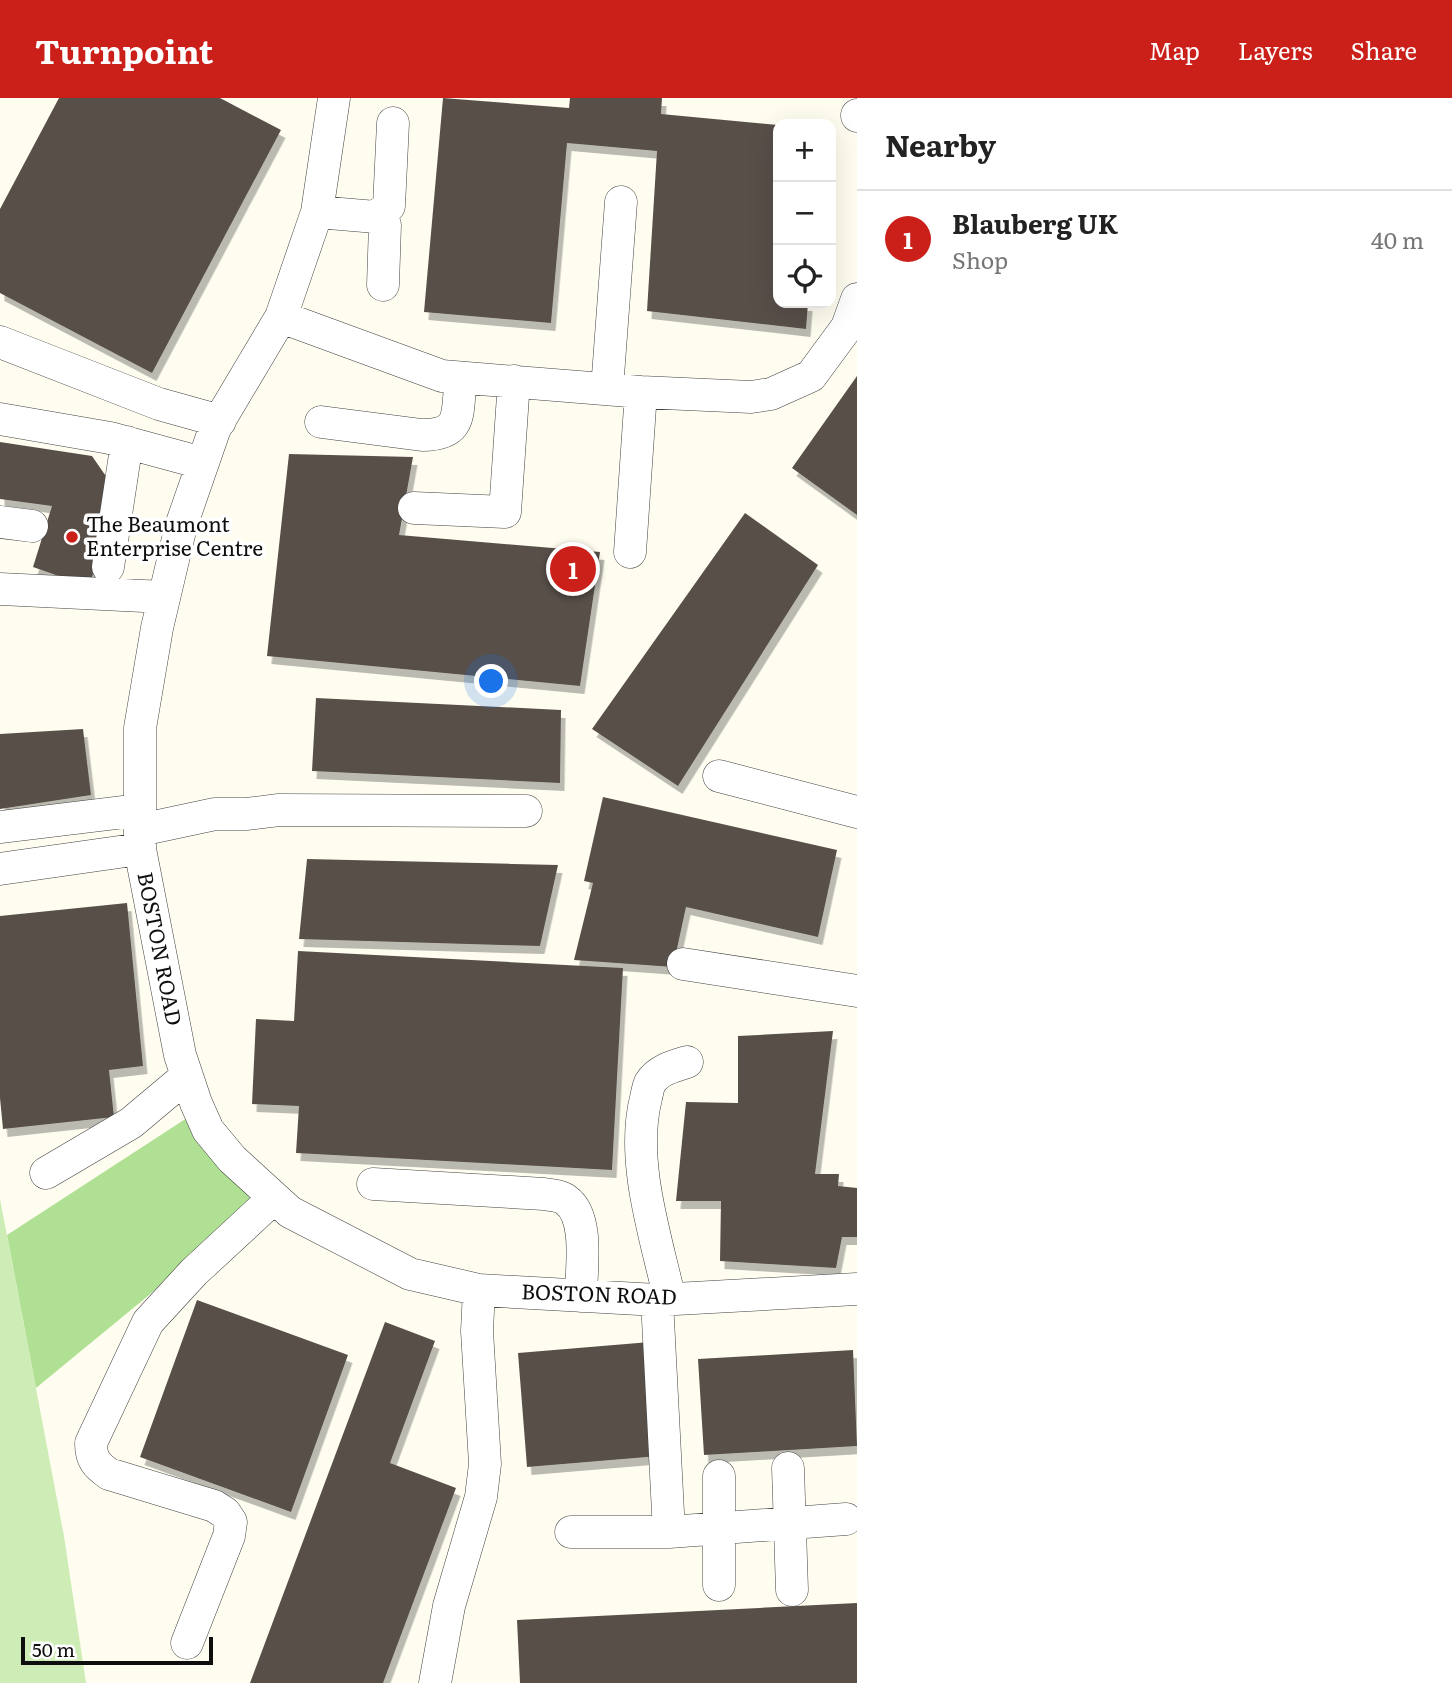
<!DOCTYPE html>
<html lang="en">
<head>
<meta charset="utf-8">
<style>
  body { margin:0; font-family:Literata,serif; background:#f2f2f2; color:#222 }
  .controls { position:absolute; right:21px; top:21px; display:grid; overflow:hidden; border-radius:14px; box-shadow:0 7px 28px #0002 }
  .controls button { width:63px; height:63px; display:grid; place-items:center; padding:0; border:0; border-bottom:2px solid #e0e0e0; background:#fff; color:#222; font:35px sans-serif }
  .scale { position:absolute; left:21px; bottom:18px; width:192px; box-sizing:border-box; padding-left:7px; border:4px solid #0e0e0e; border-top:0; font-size:19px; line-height:24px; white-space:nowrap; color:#0e0e0e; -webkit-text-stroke:5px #fff; paint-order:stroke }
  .you { position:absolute; left:492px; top:584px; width:24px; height:24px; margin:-18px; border:5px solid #fff; border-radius:50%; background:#1a73e8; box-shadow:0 0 0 10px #1a73e833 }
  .badge { display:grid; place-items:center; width:46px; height:46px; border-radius:50%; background:#cb1f1a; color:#fff; font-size:23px; font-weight:700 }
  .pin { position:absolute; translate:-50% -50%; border:4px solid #fff; box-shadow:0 2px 7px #0006 }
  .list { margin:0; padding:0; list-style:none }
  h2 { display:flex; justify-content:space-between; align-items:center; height:91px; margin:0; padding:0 28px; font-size:30px }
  h2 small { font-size:23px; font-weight:400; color:#767676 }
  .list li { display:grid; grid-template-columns:46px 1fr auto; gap:21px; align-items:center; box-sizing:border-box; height:98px; padding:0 28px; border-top:2px solid #e0e0e0 }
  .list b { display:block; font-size:26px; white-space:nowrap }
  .list p { margin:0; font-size:23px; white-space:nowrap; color:#767676 }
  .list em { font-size:23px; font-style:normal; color:#767676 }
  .icon { flex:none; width:38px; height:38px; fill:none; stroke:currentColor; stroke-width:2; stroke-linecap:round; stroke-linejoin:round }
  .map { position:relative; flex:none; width:857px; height:1585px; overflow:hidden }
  header { display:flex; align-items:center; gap:42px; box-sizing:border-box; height:98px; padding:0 35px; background:#cb1f1a; color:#fff }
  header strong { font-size:33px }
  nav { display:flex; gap:38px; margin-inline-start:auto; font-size:24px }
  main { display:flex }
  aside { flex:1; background:#fff }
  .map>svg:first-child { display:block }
  .green { fill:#ceedb6 }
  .forest { fill:#b0e093 }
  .building { fill:#58504a; filter:url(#shadow) }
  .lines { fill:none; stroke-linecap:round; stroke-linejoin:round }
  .minor-casing { stroke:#414141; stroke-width:33 }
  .minor { stroke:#fff; stroke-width:32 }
  .poi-dot { fill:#cb1f1a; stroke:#fff; stroke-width:2.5 }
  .labels { text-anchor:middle; stroke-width:7; stroke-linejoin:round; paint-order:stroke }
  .poi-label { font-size:21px; fill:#0e0e0e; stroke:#fff; text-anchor:start }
  .street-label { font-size:21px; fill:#0e0e0e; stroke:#fff }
</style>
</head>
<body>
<header>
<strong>Turnpoint</strong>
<nav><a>Map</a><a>Layers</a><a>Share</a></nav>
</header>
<main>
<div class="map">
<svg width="857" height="1585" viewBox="0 0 857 1585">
  <defs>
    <filter id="shadow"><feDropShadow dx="4.5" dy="8" stdDeviation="0" flood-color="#0004"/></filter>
  </defs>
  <rect width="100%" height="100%" fill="#fffdf0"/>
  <!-- green -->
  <path class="green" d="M 0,1101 L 64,1438 L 86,1585 L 0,1585 Z"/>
  <!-- forest -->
  <path class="forest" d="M 190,1018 L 261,1105 L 36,1290 L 7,1137 Z"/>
  <!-- building -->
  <path class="building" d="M 59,0 L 220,0 L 281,32 L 152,275 L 0,195 L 0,111 Z
    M 443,0 L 569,10 L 570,0 L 662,0 L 661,16 L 778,27 L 778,205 L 808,205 L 806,231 L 647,213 L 657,53 L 567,45 L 551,225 L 424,214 Z
    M 857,278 L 857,417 L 792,370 Z
    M 0,344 L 92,358 L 112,387 L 90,489 L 33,469 L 52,408 L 0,401 Z
    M 289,356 L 413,359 L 399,437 L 600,454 L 580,588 L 267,558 Z
    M 745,415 L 818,467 L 678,688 L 592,631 Z
    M 316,600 L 561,612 L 560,685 L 312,673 Z
    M 83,631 L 91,697 L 0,711 L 0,636 Z
    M 603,699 L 837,752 L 818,839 L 686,809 L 673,869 L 574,862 L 593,785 L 584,783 Z
    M 307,761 L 558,767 L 540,848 L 299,841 Z
    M 127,805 L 143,968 L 109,972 L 114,1019 L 3,1031 L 0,1000 L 0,818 Z
    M 298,853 L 623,870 L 612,1072 L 296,1055 L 299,1008 L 252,1006 L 256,921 L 294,923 Z
    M 833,933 L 815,1076 L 839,1076 L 838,1088 L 857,1090 L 857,1139 L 842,1139 L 836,1170 L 720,1163 L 721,1103 L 676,1103 L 686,1004 L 738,1005 L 738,938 Z
    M 197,1202 L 348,1257 L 291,1414 L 140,1359 Z
    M 385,1224 L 435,1243 L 390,1365 L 456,1390 L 383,1585 L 250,1585 Z
    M 650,1244 L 659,1358 L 527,1369 L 518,1255 Z
    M 853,1252 L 857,1348 L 704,1357 L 698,1261 Z
    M 857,1505 L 857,1585 L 520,1585 L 517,1522 Z"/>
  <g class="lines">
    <defs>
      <path id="minor" d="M 334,0 L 317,114 L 281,219 L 215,330 L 181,428 L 157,530 L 140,630 L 140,751 L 180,957 L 196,1005 L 208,1032 L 232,1061 L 290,1114 L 410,1176 L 479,1192 L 657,1202 L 857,1191
        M 857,17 L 857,18
        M 317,114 L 376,119 L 385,127 L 383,187
        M 376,119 L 389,108 L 393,25
        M 281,219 L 442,278 L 641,294 L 751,299 L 771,296 L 811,278 L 847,229 L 857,201
        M 0,244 L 159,306 L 220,323
        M 607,291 L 621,104
        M 0,321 L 110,340 L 202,365
        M 321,324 L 422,337 C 465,337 456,314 461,280
        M 414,410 L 505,414 L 514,283
        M 0,424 L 32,428
        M 630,454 L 641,294
        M 108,469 L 127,344
        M 0,491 L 164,499
        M 719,678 L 857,714
        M 0,729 L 140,712
        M 140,732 L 215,716 L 246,716 L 279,712 L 526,713
        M 0,771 L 140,751
        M 683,866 L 857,893
        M 46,1075 L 131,1025 L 187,978
        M 373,1086 L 544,1096 C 551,1097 561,1098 566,1102 C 590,1119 581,1172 581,1198
        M 657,1202 L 669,1434 L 846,1421
        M 670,1202 C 656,1139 630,1063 646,1000 C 647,996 648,989 650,985 C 658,972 674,968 687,964
        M 788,1370 L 792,1492
        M 571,1434 L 669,1434
        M 719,1487 L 719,1378
        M 187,1545 L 229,1438 L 231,1424 L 225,1415 L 214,1408 L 109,1376 C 96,1367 91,1361 91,1345 L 148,1224 L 194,1174 L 274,1100
        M 435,1585 L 449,1508 L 481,1399 L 485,1366 L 477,1233 L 479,1192"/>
    </defs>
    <!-- minor casing -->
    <use href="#minor" class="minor-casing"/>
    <!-- minor -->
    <use href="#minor" class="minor"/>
  </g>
  <!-- markers -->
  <circle class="poi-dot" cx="72" cy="439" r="7"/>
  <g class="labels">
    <!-- poi labels -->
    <g class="poi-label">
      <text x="86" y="434">The Beaumont<tspan x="86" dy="24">Enterprise Centre</tspan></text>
    </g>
    <!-- street labels -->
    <g class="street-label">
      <text transform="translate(159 851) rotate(79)" y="7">BOSTON ROAD</text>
      <text transform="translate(599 1197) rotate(2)" y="7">BOSTON ROAD</text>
    </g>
  </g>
</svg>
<div class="controls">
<button>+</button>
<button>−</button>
<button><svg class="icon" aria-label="locate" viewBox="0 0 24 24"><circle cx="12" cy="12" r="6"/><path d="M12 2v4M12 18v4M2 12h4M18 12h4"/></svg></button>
</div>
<div class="scale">50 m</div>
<div class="you"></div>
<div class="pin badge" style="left:573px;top:471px">1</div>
</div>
<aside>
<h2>Nearby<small></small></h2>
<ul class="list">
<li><span class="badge">1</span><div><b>Blauberg UK</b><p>Shop</p></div><em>40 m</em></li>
</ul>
</aside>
</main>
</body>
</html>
